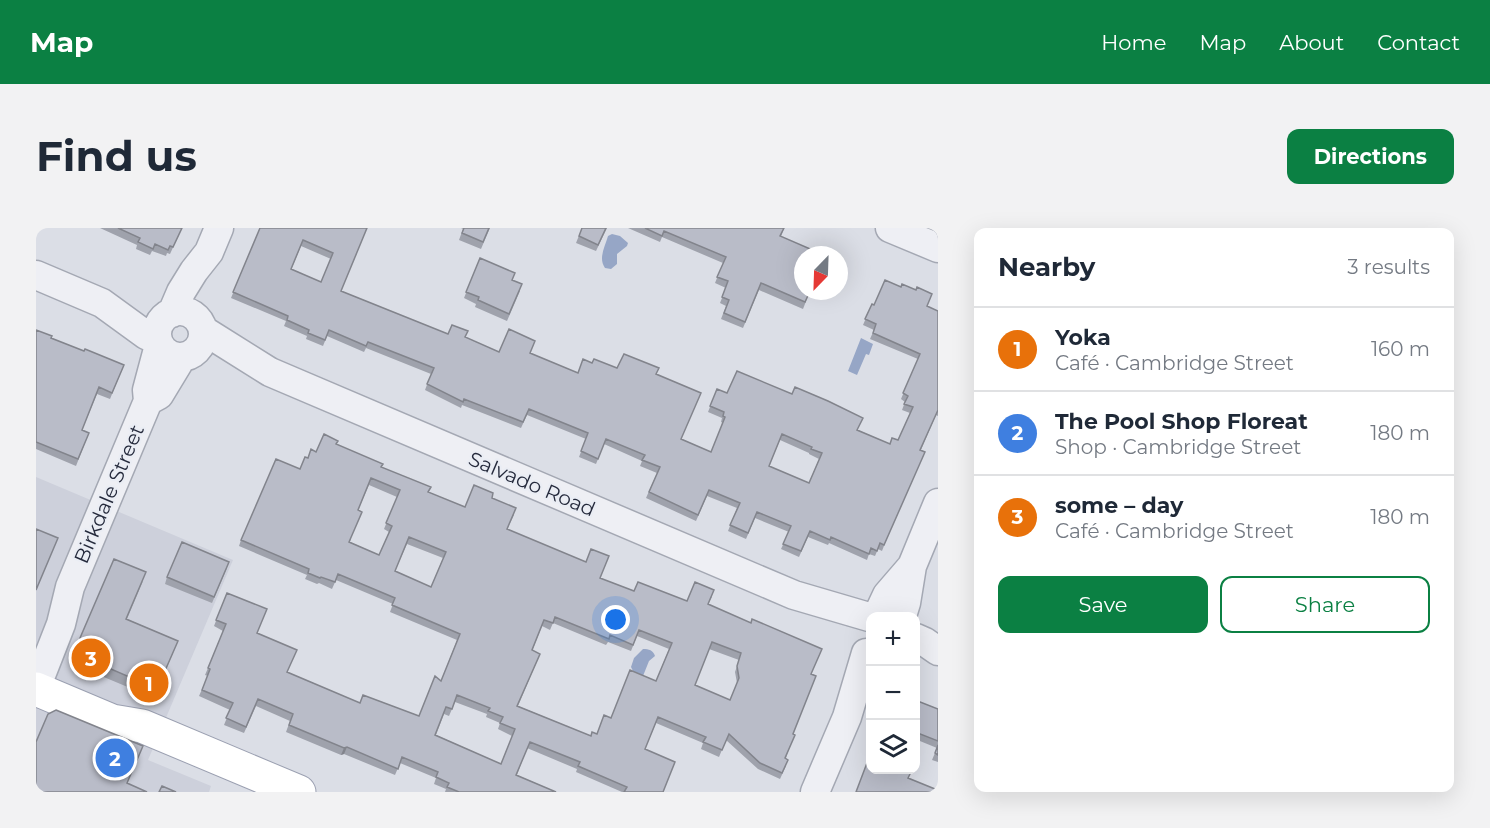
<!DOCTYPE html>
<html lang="en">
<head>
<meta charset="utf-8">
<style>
  body { margin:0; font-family:Montserrat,sans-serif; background:#f2f2f3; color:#1f2937 }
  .controls { position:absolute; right:18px; bottom:18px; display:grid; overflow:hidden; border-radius:12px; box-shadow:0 6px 24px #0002 }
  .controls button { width:54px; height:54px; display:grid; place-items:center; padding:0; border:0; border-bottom:2px solid #e0e1e3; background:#fff; color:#1f2937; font:30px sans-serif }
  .compass { position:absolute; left:758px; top:18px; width:54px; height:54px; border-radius:50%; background:#fff; box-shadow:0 6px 24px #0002; rotate:203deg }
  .you { position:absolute; left:580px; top:392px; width:21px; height:21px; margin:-15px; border:4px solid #fff; border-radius:50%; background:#1a73e8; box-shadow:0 0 0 9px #1a73e833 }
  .badge { display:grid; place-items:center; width:39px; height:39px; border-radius:50%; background:#0b8043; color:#fff; font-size:20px; font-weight:700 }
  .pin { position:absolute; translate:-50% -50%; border:3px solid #fff; box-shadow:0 2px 6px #0006 }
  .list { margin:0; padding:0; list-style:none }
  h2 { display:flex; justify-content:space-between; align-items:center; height:78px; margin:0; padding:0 24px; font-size:26px }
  h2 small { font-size:20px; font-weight:400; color:#747a83 }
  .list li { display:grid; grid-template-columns:39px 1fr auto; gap:18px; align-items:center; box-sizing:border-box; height:84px; padding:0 24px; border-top:2px solid #e0e1e3 }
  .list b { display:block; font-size:22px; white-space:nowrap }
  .list p { margin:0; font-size:20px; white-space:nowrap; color:#747a83 }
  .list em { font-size:20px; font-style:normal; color:#747a83 }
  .actions { display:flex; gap:12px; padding:18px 24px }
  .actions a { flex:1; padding:14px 0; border:2px solid #0b8043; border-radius:12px; text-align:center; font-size:21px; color:#0b8043 }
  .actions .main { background:#0b8043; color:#fff }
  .icon { flex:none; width:33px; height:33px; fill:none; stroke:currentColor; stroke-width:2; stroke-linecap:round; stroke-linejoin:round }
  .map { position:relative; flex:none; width:902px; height:564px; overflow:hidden; border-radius:12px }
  header { display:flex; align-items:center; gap:36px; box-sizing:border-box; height:84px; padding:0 30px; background:#0b8043; color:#fff }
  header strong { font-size:28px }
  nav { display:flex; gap:33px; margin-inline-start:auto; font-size:21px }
  .intro { display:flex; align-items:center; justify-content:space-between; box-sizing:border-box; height:144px; padding:0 36px }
  h1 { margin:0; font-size:42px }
  .button { padding:15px 27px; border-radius:12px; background:#0b8043; color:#fff; font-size:21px; font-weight:700 }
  main { display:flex; gap:36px; padding:0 36px }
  aside { flex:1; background:#fff; border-radius:12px; box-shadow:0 6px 24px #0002 }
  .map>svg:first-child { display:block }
  .built { fill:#cdd0db }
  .water { fill:#96a6c6 }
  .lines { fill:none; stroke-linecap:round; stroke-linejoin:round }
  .minor-casing { stroke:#a4a8b3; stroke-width:31 }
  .major-casing { stroke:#9ba0b1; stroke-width:35 }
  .minor { stroke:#eeeff4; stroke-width:28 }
  .major { stroke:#fff; stroke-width:33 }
  .wall { fill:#9fa2ac; fill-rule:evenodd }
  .shaded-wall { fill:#82848c }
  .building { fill:#b9bcc8; stroke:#82848c; stroke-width:1.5; fill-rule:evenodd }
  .labels { text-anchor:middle; stroke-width:4.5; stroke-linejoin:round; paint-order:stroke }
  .street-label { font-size:20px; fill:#252a3c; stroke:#eaedf4 }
</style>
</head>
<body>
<header>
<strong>Map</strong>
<nav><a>Home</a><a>Map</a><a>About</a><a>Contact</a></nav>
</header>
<div class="intro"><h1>Find us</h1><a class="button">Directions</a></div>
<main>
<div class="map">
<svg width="902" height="564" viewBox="0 0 902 564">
  <rect width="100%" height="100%" fill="#dbdee6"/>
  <!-- built -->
  <path class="built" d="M 0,249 L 197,332 L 112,532 L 175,558 L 173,564 L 0,564 Z"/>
  <!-- water -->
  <path class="water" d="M 576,6 L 584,8 L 592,15 L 591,18 L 581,26 L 581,36 L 575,41 L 569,40 C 562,30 569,19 572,8 Z
    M 825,110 L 837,116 L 833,127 L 830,126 L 821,147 L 812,143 Z
    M 607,421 C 613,421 617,422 619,428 L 613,433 L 607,448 L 599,447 L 595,439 L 598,430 Z"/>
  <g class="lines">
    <defs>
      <path id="minor" d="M 854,0 L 902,20
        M 0,47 L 66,75 L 110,107 L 121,112
        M121 106a23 23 0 1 1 46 0a23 23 0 1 1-46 0Z
        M 136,85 L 145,64 L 158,43 L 173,24 L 183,0
        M 167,102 L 234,144 L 758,367 L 833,389
        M 123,117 L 111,162 L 112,173 L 123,167 L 146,129
        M 843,384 L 851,367 L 876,338
        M 866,388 L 870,375 L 876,338 L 902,275
        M 880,410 L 889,414 L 902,423
        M 0,460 L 25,396 L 34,359 L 112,173
        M 779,564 L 811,489 L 830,425"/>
      <path id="major" d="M 0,461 L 76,493 L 106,498 L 263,564"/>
    </defs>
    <!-- minor casing -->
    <use href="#minor" class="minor-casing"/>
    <!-- major casing -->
    <use href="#major" class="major-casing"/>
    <!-- minor -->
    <use href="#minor" class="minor"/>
    <!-- major -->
    <use href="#major" class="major"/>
  </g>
  <!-- wall -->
  <path class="wall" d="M 64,0 L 146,0 L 134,26 L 131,25 L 130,28 L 116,23 L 114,27 L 100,21 L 101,17 Z
    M 224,0 L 331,0 L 305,63 L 412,106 L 429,109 L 463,124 L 494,125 L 542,145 L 556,135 L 581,140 L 620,146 L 645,211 L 675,224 L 687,195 L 685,194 L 686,190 L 672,184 L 681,161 L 691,165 L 822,202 L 854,216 L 862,212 L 874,185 L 866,182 L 869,174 L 865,171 L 882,131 L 834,111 L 838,102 L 827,97 L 836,76 L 838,77 L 891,78 L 902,83 L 902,188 L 900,187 L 885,222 L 846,323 L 842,321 L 839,328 L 833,326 L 831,332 L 793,315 L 792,317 L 772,309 L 763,329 L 745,321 L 753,304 L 719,290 L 710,311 L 692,303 L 701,280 L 671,268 L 660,293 L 610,270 L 621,245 L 604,238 L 606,233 L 568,216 L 560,236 L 543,229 L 550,211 L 491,187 L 485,200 L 426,177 L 425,180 L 389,162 L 395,146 L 330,120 L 328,124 L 291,108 L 287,118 L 270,111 L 271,108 L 248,98 L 250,93 L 195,70 ZM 265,18 L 295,31 L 285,54 L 255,42 ZM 744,212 L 773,225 L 773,226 L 783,231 L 773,255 L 733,238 Z
    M 425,0 L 454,0 L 445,21 L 423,12 L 427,1 Z
    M 546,0 L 571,0 L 560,23 L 540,15 Z
    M 592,0 L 748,0 L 745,9 L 774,63 L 767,81 L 723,62 L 707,100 L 685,91 L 690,78 L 684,75 L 690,60 L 679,55 L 687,35 L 626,9 L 624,14 Z
    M 444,30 L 476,52 L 484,63 L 471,93 L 439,79 L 440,76 L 428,70 Z
    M 0,102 L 15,110 L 48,123 L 88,137 L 74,171 L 61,166 L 46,202 L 53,205 L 40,238 L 0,221 Z
    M 300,216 L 392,264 L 429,279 L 456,270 L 478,287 L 471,301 L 564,350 L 598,363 L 651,373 L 676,369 L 672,376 L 776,446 L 750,530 L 750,538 L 744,551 L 722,541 L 690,512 L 683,529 L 665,521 L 667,515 L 620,495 L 609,521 L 628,564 L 586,564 L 540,544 L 541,541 L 491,520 L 481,547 L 520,564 L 409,564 L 410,561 L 398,556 L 400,550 L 364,535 L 359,547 L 308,526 L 305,527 L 250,504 L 254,493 L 220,478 L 208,505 L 188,497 L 194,482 L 163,468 L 172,448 L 169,447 L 172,440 L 187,403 L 178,398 L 191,365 L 251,444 L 324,475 L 383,488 L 405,453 L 421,412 L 354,384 L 357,376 L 300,352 L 296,361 L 283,355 L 281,356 L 269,351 L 271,347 L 203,318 L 205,312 L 264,241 L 272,230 L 280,224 ZM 333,257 L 361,269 L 348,301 L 353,304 L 343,327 L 314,314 L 322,282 ZM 371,316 L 407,330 L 395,359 L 359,343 ZM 517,395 L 570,417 L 572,414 L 595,423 L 601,408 L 633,421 L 620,453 L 575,490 L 561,506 L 555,508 L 482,478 L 504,426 L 496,423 L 506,398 L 514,402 ZM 673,421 L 703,432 L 699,444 L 701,455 L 694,472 L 659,457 ZM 419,474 L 451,486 L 450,489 L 464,495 L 462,501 L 476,508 L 465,536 L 400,507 L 408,486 L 413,488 Z
    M 191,340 L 176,375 L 129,356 L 131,349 Z
    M 107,353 L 91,391 L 142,413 L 118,470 L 51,442 L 41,419 L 44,410 Z
    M 879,472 L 902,481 L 902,534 L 896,532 L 901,520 L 879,511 Z"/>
  <!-- shaded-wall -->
  <path class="shaded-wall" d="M 311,519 L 308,526 L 305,527 L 308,520 Z"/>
  <!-- building -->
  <path class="building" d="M 82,0 L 146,0 L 137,19 L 134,18 L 132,22 L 119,16 L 117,21 L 102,14 L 104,10 Z
    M 224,0 L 331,0 L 305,63 L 412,106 L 416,97 L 432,103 L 429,109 L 463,124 L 473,101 L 499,113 L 494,125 L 542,145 L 547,131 L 556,135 L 558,131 L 581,140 L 588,126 L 623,140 L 620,146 L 665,165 L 645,211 L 675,224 L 689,189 L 687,188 L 688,184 L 674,178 L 681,161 L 691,165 L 701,143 L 756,166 L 759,159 L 792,173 L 827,190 L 821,202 L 854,216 L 856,210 L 862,212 L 877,179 L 868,176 L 872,168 L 867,165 L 884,126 L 837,105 L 840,96 L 829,91 L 836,76 L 838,77 L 849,52 L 865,59 L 866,56 L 880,62 L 881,59 L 896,66 L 891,78 L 902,83 L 902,182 L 884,222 L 889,224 L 848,317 L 844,315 L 841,323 L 835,320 L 833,326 L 795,309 L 794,312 L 774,303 L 765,323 L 747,316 L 755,298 L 721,284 L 712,305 L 694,297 L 704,275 L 673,262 L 662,287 L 613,264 L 624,239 L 606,232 L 609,227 L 570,211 L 562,231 L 545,223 L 552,205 L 493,181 L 487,194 L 428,171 L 427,174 L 391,156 L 398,140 L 332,114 L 330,118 L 293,102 L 289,112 L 272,105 L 273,102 L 251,92 L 252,88 L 197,64 ZM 267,12 L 297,25 L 285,54 L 255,41 ZM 746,206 L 776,219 L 775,221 L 786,225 L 773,255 L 733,238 Z
    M 428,0 L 453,0 L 447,14 L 426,5 Z
    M 546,0 L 570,0 L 562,17 L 543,8 Z
    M 609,0 L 748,0 L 744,8 L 788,27 L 767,27 L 767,63 L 774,63 L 769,74 L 725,55 L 709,94 L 688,85 L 693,72 L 686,69 L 692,53 L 681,49 L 690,29 L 628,3 L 626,8 Z
    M 444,30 L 479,45 L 476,52 L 486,56 L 473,86 L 442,72 L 443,69 L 430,64 Z
    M 0,102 L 16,108 L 15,110 L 48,123 L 49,121 L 88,137 L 76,165 L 63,159 L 46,202 L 53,205 L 42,231 L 0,214 Z
    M 288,206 L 302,213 L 300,216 L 347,236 L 345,239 L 395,259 L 392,264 L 429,279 L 438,257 L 457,265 L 456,270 L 480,280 L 471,301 L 550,334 L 555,321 L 573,328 L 564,350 L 598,363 L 602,354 L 651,373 L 659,354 L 678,362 L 672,376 L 715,395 L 716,391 L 786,421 L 775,446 L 780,448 L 757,506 L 759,507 L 749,530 L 752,532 L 746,545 L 724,535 L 693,506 L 686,522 L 667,514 L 670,509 L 622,489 L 609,521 L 639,534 L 627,564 L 588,564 L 591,559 L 542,538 L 544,534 L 494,514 L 480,547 L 520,564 L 423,564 L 411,559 L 413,555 L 400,549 L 402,544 L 366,529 L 362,541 L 311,519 L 308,520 L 253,497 L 257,486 L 222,471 L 210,499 L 190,490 L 197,475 L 166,462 L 174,441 L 172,440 L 190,396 L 180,392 L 191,365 L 231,381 L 221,405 L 261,422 L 251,444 L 324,475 L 327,467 L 383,488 L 399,448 L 405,453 L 424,406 L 356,377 L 359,370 L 302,346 L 299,354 L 285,349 L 284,350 L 272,345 L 273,341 L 205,312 L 240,231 L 264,241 L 269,229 L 272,230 L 275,221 L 280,224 ZM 335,250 L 364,262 L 350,295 L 356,298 L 343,327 L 313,314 L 326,284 L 322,282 ZM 373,309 L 410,324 L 395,359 L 359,343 ZM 519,389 L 573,411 L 574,407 L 597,417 L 603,402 L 636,415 L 620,453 L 594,442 L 575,490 L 568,487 L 561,506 L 556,504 L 555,508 L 481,478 L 504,426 L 496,422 L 508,392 L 517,395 ZM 676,414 L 705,425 L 701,438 L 703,450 L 694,472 L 659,457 ZM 421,467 L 454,480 L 452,483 L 467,489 L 464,495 L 479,501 L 465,536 L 399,507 L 410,479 L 416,481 Z
    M 0,301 L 22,310 L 0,362 Z
    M 146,314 L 193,334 L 178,369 L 131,349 Z
    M 78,331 L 110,344 L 90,391 L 142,413 L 121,461 L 54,432 L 44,410 Z
    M 879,472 L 902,481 L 902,513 L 879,504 Z
    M 20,482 L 107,518 L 91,555 L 111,564 L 0,564 L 0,514 L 12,486 Z
    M 902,517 L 902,527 L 899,525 Z
    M 834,527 L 834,542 L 876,542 L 872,550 L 899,561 L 898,564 L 820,564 Z
    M 126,558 L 140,564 L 123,564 Z"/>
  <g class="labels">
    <!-- street labels -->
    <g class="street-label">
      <text transform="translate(496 256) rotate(23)" y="7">Salvado Road</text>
      <text transform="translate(73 266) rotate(-67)" y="7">Birkdale Street</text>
    </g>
  </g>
</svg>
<div class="controls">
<button>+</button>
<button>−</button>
<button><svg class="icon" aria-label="layers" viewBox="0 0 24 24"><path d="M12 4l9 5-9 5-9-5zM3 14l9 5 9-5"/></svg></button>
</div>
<svg class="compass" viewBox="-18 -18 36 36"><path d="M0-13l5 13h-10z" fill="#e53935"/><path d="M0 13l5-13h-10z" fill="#747a83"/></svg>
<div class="you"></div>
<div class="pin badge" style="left:113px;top:455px;background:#e8710a">1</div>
<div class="pin badge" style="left:79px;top:530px;background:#3f7fe0">2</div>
<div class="pin badge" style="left:55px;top:430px;background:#e8710a">3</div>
</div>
<aside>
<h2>Nearby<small>3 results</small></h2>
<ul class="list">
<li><span class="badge" style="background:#e8710a">1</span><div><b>Yoka</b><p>Café · Cambridge Street</p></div><em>160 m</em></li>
<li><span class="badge" style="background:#3f7fe0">2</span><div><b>The Pool Shop Floreat</b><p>Shop · Cambridge Street</p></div><em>180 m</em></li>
<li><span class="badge" style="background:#e8710a">3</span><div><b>some – day</b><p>Café · Cambridge Street</p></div><em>180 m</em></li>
</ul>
<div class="actions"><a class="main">Save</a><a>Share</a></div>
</aside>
</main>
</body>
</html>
